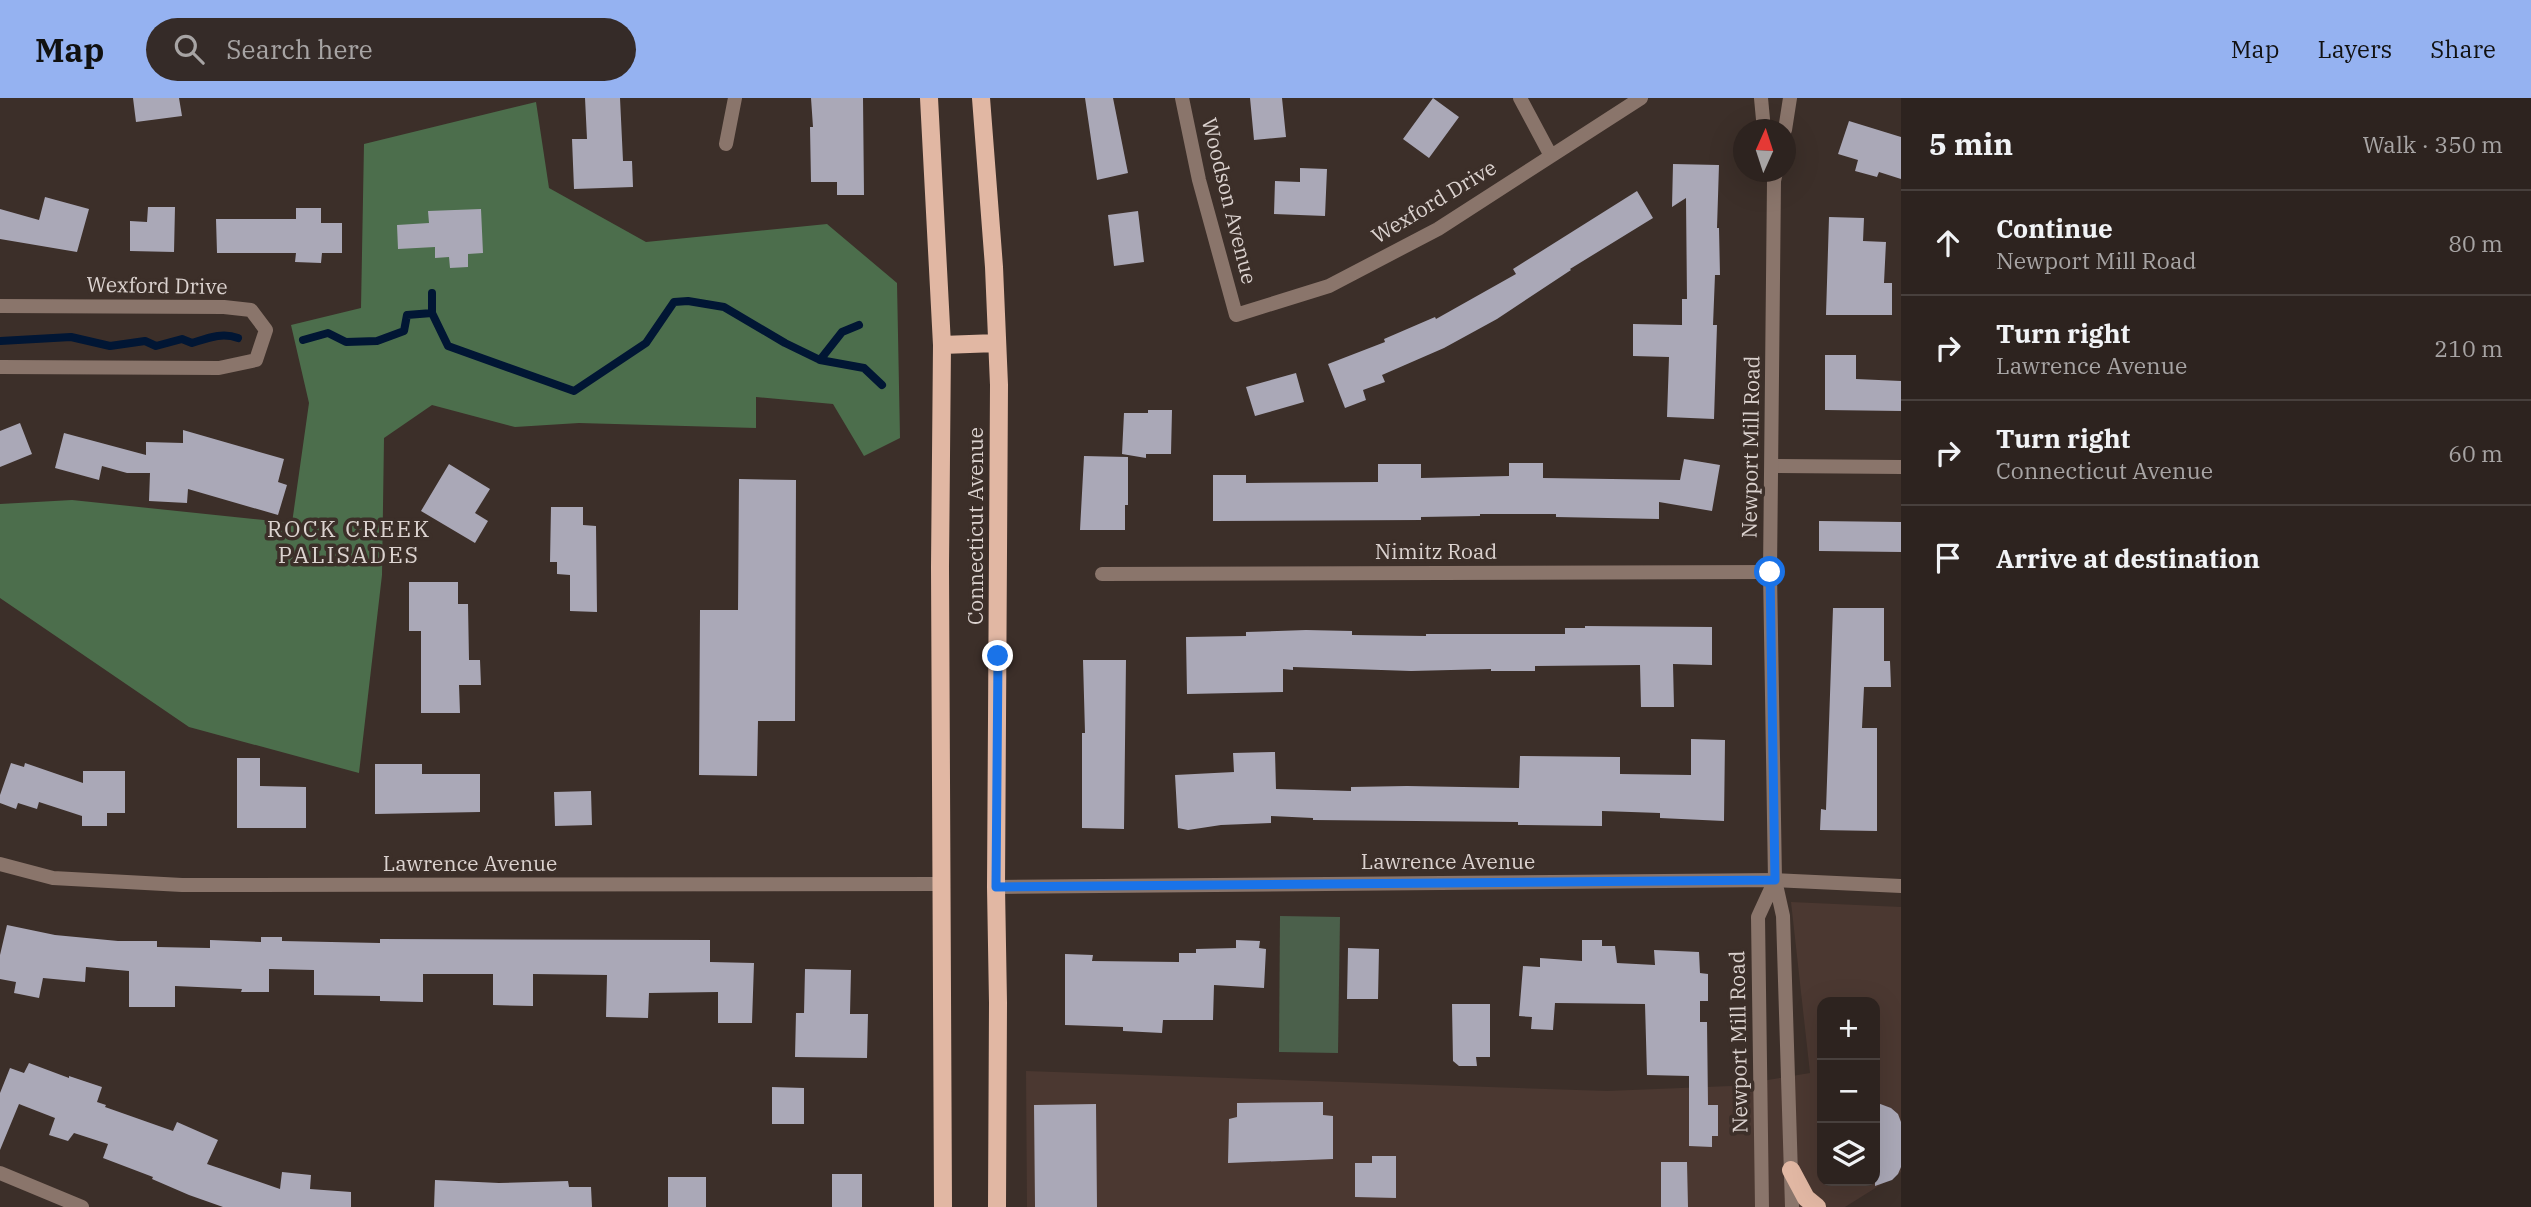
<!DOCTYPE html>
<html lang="en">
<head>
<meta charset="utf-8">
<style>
  body { margin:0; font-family:"IBM Plex Serif",serif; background:#352b28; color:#f1f3f6 }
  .controls { position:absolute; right:21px; bottom:21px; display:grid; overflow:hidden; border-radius:14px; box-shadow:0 7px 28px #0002 }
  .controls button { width:63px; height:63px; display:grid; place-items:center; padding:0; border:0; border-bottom:2px solid #48403d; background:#2d231f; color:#f1f3f6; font:35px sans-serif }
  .compass { position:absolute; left:1733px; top:21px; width:63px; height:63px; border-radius:50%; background:#2d231f; box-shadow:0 7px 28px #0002; rotate:3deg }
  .stop { position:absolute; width:21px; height:21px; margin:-16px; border:5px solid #1a73e8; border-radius:50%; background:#fff }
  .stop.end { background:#1a73e8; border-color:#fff; box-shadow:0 2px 7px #0008 }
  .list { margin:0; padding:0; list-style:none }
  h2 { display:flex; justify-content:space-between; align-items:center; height:91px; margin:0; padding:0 28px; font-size:30px }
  h2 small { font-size:23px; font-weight:400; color:#a7a4a4 }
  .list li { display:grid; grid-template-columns:46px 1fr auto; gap:21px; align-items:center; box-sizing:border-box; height:105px; padding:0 28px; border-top:2px solid #48403d }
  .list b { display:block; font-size:26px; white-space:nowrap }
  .list p { margin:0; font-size:23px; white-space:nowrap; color:#a7a4a4 }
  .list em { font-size:23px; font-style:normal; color:#a7a4a4 }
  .icon { flex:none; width:38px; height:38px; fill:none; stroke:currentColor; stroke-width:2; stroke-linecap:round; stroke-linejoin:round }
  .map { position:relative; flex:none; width:1901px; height:1109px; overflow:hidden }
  header { display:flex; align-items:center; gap:42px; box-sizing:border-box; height:98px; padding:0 35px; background:#95b2f1; color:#111 }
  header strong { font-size:33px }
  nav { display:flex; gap:38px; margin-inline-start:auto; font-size:24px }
  .search { width:490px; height:63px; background:#352b28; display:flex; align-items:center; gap:18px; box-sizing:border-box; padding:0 24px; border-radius:38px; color:#a7a4a4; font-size:26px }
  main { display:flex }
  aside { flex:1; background:#2d231f }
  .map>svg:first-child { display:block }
  .commercial { fill:#4b3831; fill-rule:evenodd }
  .green { fill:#4b604b }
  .forest { fill:#4c6e4c }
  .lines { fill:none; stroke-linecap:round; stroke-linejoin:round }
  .stream { stroke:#011634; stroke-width:8 }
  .building { fill:#aaa8b7 }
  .minor { stroke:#8a756b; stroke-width:14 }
  .tertiary { stroke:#8a756b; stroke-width:14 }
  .primary { stroke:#e1b7a3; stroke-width:18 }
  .route { stroke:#1a73e8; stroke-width:9 }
  .labels { text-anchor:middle; stroke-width:7; stroke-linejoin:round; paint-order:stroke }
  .street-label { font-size:21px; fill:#dbd2cf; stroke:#3c2f29 }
  .neighbourhood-label { font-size:23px; letter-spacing:2px; fill:#dbd2cf; stroke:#3c2f29 }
</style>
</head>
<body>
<header>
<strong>Map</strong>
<div class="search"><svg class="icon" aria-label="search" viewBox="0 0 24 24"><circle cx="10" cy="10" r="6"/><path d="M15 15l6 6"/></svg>Search here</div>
<nav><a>Map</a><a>Layers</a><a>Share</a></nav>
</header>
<main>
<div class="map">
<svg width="1901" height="1109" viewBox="0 0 1901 1109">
  <rect width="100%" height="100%" fill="#3c2f29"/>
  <!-- commercial -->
  <path class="commercial" d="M 1791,804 L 1901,809 L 1901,1074 L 1845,1109 L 1027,1109 L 1026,973 L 1607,993 L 1731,988 L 1810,975 ZM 1822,904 L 1875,904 L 1875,1083 L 1822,1083 Z"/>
  <!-- green -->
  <path class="green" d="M 1280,818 L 1340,819 L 1338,955 L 1279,954 Z"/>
  <!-- forest -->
  <path class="forest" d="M 536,4 L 549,90 L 646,144 L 827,126 L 897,185 L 900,340 L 864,358 L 833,306 L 756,299 L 756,330 L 579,325 L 515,329 L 432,307 L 384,340 L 382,477 L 359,675 L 189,629 L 0,500 L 0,406 L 72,402 L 292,425 L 309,305 L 291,227 L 361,210 L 364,46 Z"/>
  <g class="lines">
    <!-- stream -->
    <path class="stream" d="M 432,215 L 448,248 L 574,293 L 646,245 L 674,204 L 688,203 L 724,209 L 785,245 L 820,262 L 842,234 L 859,227
      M 303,242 L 328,235 L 346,244 L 377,243 L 404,233 L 407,217 L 432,215 L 432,195
      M 0,243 L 71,239 L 110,248 L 145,243 L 156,248 L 182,241 L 192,245 C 208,240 222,234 238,240
      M 820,262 L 864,270 L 882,287"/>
  </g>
  <!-- building -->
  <path class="building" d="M 133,0 L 179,0 L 182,18 L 136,24 Z
    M 585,0 L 620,0 L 623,63 L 632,63 L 633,89 L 574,91 L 572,41 L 587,41 Z
    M 811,0 L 863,0 L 864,97 L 837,97 L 837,84 L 811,84 L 810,29 L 813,29 Z
    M 1085,0 L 1113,0 L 1128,75 L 1097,82 Z
    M 1250,0 L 1282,0 L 1286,39 L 1254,42 Z
    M 1433,0 L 1459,19 L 1429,60 L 1403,41 Z
    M 1849,23 L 1901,39 L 1901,81 L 1879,74 L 1877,79 L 1855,73 L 1858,62 L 1838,56 Z
    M 1673,66 L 1719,67 L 1717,130 L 1719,130 L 1720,177 L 1715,177 L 1713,227 L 1717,227 L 1714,321 L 1667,319 L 1669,259 L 1633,258 L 1633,226 L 1682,227 L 1682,201 L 1687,201 L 1686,100 L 1672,109 Z
    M 1300,70 L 1327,71 L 1325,118 L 1274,116 L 1275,83 L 1300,84 Z
    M 1637,93 L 1653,120 L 1570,171 L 1571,172 L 1497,221 L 1444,250 L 1382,277 L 1385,284 L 1363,292 L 1366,302 L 1345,310 L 1328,266 L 1385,244 L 1384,241 L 1435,219 L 1436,221 L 1516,176 L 1513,171 Z
    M 45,99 L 89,111 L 77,154 L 0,141 L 0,111 L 39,122 Z
    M 148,109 L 175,109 L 174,154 L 130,153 L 130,123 L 147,124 Z
    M 296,110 L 321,110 L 321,125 L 342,125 L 342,155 L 322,155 L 321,165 L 295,164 L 296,155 L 217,155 L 216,121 L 296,121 Z
    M 481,111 L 483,155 L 468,156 L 468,169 L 450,170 L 449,159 L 435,160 L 435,149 L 398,151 L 397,127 L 429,125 L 428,113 Z
    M 1138,113 L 1144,164 L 1114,168 L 1108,117 Z
    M 1829,119 L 1864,120 L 1863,143 L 1886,144 L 1884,185 L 1892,185 L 1892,217 L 1826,217 Z
    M 1825,257 L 1856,257 L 1856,281 L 1901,283 L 1901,313 L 1825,312 Z
    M 1296,275 L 1304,304 L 1255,318 L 1246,289 Z
    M 1148,312 L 1172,312 L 1171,356 L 1146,356 L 1146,360 L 1122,356 L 1124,315 L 1148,315 Z
    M 20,325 L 32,356 L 0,369 L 0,333 Z
    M 183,332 L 284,361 L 278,384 L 287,387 L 278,417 L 188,391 L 187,405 L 149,403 L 150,375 L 127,375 L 102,368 L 99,382 L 55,370 L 64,335 L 146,357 L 146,344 L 183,345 Z
    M 1084,358 L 1128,359 L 1128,407 L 1125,407 L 1125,432 L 1080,432 Z
    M 1684,361 L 1720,367 L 1712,413 L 1659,404 L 1659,421 L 1556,419 L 1556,416 L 1480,416 L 1480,418 L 1421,419 L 1421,422 L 1213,423 L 1213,377 L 1246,377 L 1246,385 L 1378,384 L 1378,366 L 1421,366 L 1421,380 L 1509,378 L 1509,365 L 1543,365 L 1543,380 L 1680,382 Z
    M 449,366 L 490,391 L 475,415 L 488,423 L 475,445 L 421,413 Z
    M 739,381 L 796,382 L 795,623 L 758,623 L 757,678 L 699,677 L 700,512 L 738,512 Z
    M 551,409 L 583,409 L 583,427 L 596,428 L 597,514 L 570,513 L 570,477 L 557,476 L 557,464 L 550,464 Z
    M 1819,423 L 1901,424 L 1901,454 L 1819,453 Z
    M 409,484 L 458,484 L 458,506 L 468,506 L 469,562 L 480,562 L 481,587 L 459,587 L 460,615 L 421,615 L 421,533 L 409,533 Z
    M 1833,510 L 1884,510 L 1884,563 L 1890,563 L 1891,589 L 1864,589 L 1862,630 L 1877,630 L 1877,733 L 1820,732 L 1821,711 L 1826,712 Z
    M 1585,528 L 1712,529 L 1712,567 L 1673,566 L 1674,609 L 1641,609 L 1640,567 L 1535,568 L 1535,573 L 1491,573 L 1491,571 L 1411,573 L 1293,569 L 1293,572 L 1283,571 L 1283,594 L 1187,596 L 1186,539 L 1246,538 L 1246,534 L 1306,532 L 1352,533 L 1352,537 L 1426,538 L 1426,536 L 1565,536 L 1565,530 L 1585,530 Z
    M 1083,562 L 1126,562 L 1124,731 L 1082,730 L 1082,635 L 1085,635 Z
    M 1691,641 L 1725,642 L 1724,723 L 1660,720 L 1660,715 L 1602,713 L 1602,728 L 1518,727 L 1518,724 L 1313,722 L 1313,720 L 1271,718 L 1271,725 L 1221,727 L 1188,732 L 1178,730 L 1175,677 L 1234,674 L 1233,655 L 1275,654 L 1276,691 L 1351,693 L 1351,689 L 1407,688 L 1519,690 L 1520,658 L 1620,659 L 1620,676 L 1691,677 Z
    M 237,660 L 260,660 L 260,688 L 306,689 L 306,730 L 237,730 Z
    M 11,665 L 24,669 L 25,665 L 83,685 L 83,673 L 125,673 L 125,715 L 107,715 L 107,728 L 82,728 L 82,718 L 39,704 L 37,711 L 18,705 L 16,711 L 0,705 L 0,697 Z
    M 375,666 L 422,666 L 422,676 L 480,676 L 480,714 L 375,716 Z
    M 591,693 L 592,727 L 555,728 L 554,694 Z
    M 7,827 L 55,837 L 118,843 L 157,843 L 157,849 L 210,850 L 210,842 L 261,844 L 261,839 L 282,839 L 282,843 L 380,845 L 380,841 L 710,842 L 710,864 L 754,865 L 752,925 L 718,925 L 718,894 L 649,895 L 648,920 L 606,919 L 607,877 L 533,876 L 533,908 L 493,907 L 493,876 L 423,876 L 423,904 L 380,903 L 380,898 L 314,897 L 314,872 L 269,871 L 269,894 L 241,894 L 242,891 L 175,888 L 175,909 L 129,909 L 129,873 L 86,869 L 85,884 L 43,880 L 39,900 L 14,895 L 16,884 L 0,881 L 0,857 Z
    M 1236,842 L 1260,843 L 1259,850 L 1266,851 L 1264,890 L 1214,887 L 1213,922 L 1163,922 L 1162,935 L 1123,933 L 1123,929 L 1065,927 L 1065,856 L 1093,857 L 1092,863 L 1179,864 L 1179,855 L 1196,855 L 1196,851 L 1236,850 Z
    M 1582,842 L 1602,842 L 1602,848 L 1615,848 L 1617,865 L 1655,867 L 1654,852 L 1699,854 L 1700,875 L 1708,876 L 1708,903 L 1700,903 L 1700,924 L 1707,924 L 1708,1007 L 1718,1007 L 1718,1038 L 1712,1038 L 1712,1049 L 1689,1048 L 1689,978 L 1647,977 L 1645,906 L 1555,905 L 1553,932 L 1531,931 L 1532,919 L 1519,918 L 1523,868 L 1540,869 L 1540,860 L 1582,863 Z
    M 1348,850 L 1379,851 L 1378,901 L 1347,901 Z
    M 805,871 L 851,872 L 850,916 L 868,916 L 867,960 L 795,959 L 796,915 L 804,915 Z
    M 1452,906 L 1490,906 L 1490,959 L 1476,959 L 1477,968 L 1459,968 L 1453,963 Z
    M 29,965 L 69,980 L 69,978 L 102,989 L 97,1004 L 106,1007 L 105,1009 L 173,1033 L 177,1024 L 218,1042 L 207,1066 L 280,1091 L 282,1074 L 311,1077 L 310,1091 L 351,1094 L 351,1109 L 223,1109 L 189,1097 L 152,1081 L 153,1079 L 103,1060 L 108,1046 L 74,1035 L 68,1043 L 49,1037 L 55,1020 L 19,1006 L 0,1052 L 0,995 L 10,970 L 24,975 Z
    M 772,989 L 804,990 L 804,1026 L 772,1026 Z
    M 1323,1004 L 1323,1017 L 1333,1018 L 1333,1061 L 1228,1065 L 1229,1021 L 1237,1019 L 1237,1005 Z
    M 1875,1004 L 1891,1010 L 1898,1016 L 1901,1024 L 1901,1069 L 1898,1076 L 1892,1082 L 1875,1088 Z
    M 1096,1006 L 1097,1109 L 1035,1109 L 1034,1007 Z
    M 1372,1058 L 1396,1058 L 1396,1100 L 1355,1099 L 1355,1065 L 1372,1065 Z
    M 1661,1064 L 1687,1064 L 1688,1109 L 1661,1109 Z
    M 832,1076 L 862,1076 L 862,1109 L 832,1109 Z
    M 668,1079 L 706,1079 L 706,1109 L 668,1109 Z
    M 435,1082 L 499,1085 L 568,1083 L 569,1089 L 591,1089 L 592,1109 L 434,1109 Z"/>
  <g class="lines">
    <!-- minor -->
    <path class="minor" d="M 1182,0 L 1199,82 L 1236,217 L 1329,188 L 1438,131 L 1641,0
      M 1520,0 L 1551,58
      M 726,46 L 735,0
      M 0,208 L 224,209 L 251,212 L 266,232 L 256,262 L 219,270 L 0,269
      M 1772,368 L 1901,369
      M 1102,476 L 1770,474
      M 0,766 L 53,780 L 182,787 L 942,786
      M 996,789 L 1775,782 L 1901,788
      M 0,1075 L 82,1109"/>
    <!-- tertiary -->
    <path class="tertiary" d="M 1761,0 L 1764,32
      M 1785,32 L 1790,0
      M 1776,74 L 1774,83 L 1770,474 L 1775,782 L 1783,818 L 1792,1109
      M 1762,1109 L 1758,819 L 1775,782"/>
    <!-- primary -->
    <path class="primary" d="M 929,0 L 942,247 L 940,469 L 943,1109
      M 981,0 L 994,169 L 999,287 L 996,789 L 998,905 L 997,1109
      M 942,247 L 997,245
      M 1791,1072 L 1806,1100 L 1817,1109"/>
  </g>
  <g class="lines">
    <!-- route -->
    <path class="route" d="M 998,558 L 996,789 L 1775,782 L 1770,474"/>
  </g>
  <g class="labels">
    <!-- street labels -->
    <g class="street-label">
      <text transform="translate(1229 103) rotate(76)" y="7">Woodson Avenue</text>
      <text transform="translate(1434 104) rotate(-31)" y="7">Wexford Drive</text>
      <text transform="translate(157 188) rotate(1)" y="7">Wexford Drive</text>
      <text transform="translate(1751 349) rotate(-89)" y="7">Newport Mill Road</text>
      <text transform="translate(976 428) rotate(-90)" y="7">Connecticut Avenue</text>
      <text x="1436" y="461">Nimitz Road</text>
      <text x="1448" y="771">Lawrence Avenue</text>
      <text x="470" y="773">Lawrence Avenue</text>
      <text transform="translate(1739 944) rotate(-91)" y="7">Newport Mill Road</text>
    </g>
    <!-- neighbourhood labels -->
    <g class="neighbourhood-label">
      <text x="349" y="439">ROCK CREEK<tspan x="349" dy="26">PALISADES</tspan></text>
    </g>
  </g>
</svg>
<div class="controls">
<button>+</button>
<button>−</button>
<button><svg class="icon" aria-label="layers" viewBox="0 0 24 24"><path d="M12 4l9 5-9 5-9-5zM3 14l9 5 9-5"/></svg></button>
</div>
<svg class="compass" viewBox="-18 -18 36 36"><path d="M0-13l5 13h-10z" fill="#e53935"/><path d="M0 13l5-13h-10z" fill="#a7a4a4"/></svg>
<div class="stop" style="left:1770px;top:474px"></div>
<div class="stop end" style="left:998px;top:558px"></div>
</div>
<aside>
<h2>5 min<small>Walk · 350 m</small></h2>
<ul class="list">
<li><svg class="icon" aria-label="ahead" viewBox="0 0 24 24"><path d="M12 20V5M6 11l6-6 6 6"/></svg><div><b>Continue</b><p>Newport Mill Road</p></div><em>80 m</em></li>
<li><svg class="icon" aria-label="right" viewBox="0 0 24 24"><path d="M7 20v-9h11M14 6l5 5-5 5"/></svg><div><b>Turn right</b><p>Lawrence Avenue</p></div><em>210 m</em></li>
<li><svg class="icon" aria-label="right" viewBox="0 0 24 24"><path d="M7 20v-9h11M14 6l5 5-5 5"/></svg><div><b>Turn right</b><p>Connecticut Avenue</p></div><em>60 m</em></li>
<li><svg class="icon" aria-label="arrive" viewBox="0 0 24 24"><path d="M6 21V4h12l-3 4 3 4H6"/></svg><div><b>Arrive at destination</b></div></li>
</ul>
</aside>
</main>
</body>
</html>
